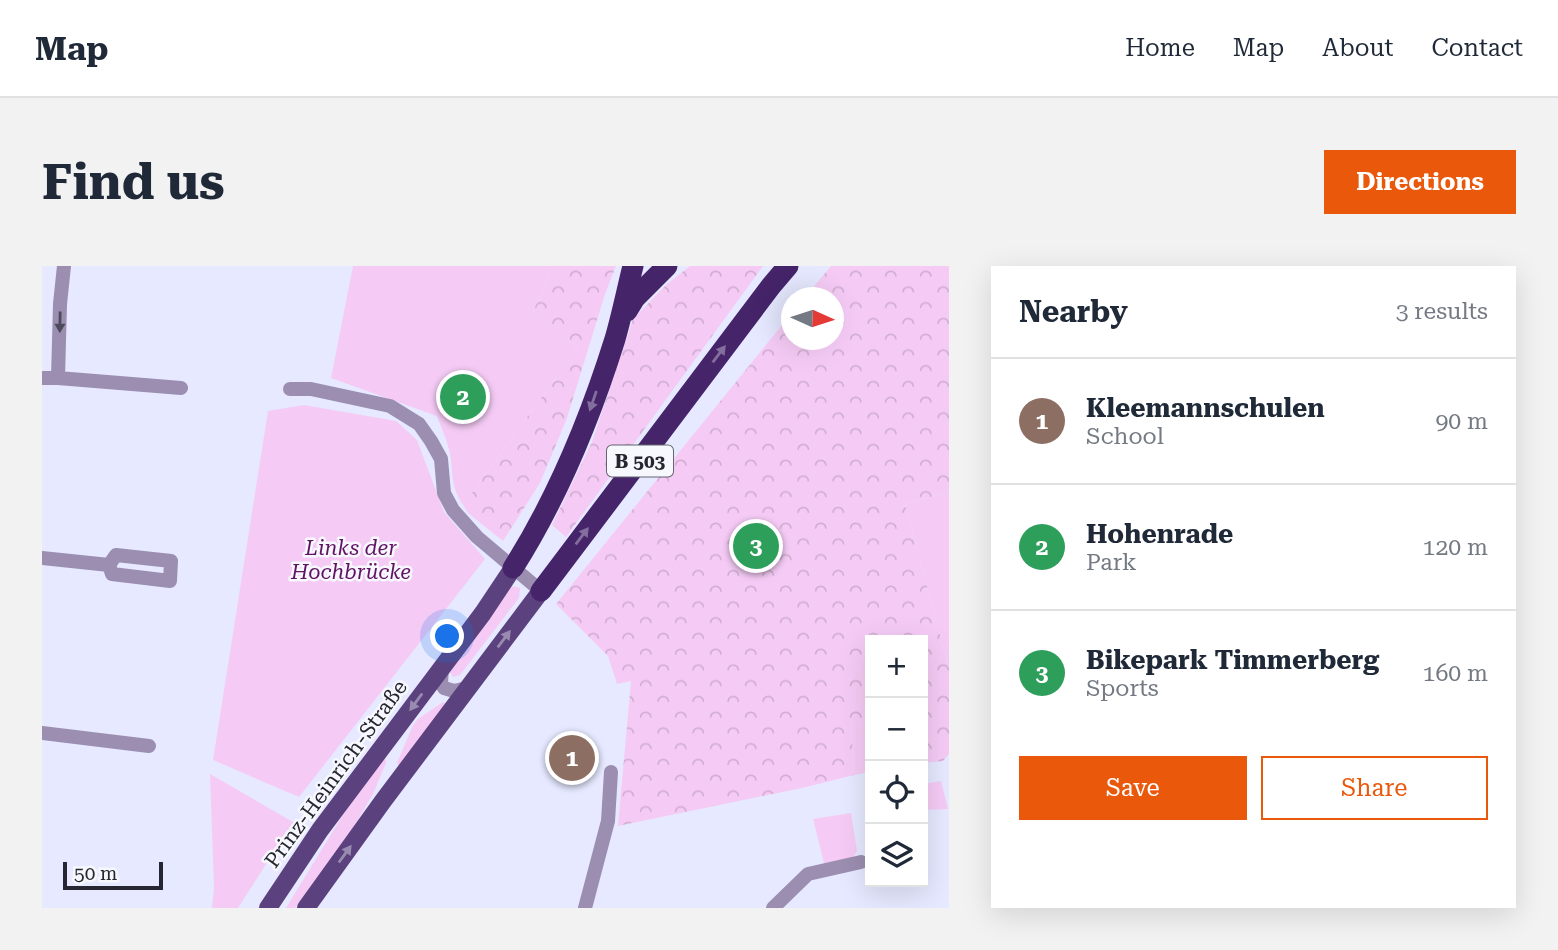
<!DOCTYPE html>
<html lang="en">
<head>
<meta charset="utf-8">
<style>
  body { margin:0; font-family:"Roboto Serif",serif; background:#f2f2f3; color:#1f2937 }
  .controls { position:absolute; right:21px; bottom:21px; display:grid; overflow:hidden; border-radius:0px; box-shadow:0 7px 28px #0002 }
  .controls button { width:63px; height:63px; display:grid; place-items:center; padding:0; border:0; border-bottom:2px solid #e0e1e3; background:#fff; color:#1f2937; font:35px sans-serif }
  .compass { position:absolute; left:739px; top:21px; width:63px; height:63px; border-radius:50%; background:#fff; box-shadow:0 7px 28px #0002; rotate:93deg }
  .scale { position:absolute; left:21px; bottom:18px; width:100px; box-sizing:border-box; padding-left:7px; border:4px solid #252630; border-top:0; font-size:19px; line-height:24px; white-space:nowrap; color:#252630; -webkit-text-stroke:5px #f7f8fd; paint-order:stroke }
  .you { position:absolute; left:406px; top:371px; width:24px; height:24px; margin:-18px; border:5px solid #fff; border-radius:50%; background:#1a73e8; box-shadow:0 0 0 10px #1a73e833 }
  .badge { display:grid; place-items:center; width:46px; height:46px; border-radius:50%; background:#ea580c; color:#fff; font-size:23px; font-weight:700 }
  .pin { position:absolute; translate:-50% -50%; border:4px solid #fff; box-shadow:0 2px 7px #0006 }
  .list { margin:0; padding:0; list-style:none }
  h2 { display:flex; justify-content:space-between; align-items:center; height:91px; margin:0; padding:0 28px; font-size:30px }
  h2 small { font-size:23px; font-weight:400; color:#747a83 }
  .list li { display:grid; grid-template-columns:46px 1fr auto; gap:21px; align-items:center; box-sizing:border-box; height:126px; padding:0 28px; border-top:2px solid #e0e1e3 }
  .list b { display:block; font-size:26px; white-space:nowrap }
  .list p { margin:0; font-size:23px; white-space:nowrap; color:#747a83 }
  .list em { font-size:23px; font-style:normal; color:#747a83 }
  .actions { display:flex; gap:14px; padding:21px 28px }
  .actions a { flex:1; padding:16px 0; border:2px solid #ea580c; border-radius:0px; text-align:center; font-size:24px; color:#ea580c }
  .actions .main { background:#ea580c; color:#fff }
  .icon { flex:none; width:38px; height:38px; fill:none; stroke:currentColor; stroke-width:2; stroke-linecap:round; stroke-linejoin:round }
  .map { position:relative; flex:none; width:907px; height:642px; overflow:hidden; border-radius:0px }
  header { display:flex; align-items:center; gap:42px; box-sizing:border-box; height:98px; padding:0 35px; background:#fff; border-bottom:2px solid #e0e1e3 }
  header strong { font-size:33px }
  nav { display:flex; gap:38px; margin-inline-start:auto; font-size:24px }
  .intro { display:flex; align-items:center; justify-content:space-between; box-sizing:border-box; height:168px; padding:0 42px }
  h1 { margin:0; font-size:49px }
  .button { padding:18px 32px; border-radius:0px; background:#ea580c; color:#fff; font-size:24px; font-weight:700 }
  main { display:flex; gap:42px; padding:0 42px }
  aside { flex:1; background:#fff; border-radius:0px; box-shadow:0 7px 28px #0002 }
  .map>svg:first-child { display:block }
  .green { fill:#f5cbf5 }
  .forest { fill:url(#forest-crowns) }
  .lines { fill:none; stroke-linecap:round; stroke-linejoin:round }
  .minor { stroke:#9b8eb1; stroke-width:14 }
  .major { stroke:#5b417d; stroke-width:18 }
  .highway { stroke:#45246a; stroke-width:21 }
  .oneway { fill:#4e4a5d }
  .oneway2 { fill:#836e9d }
  .oneway3 { fill:#998ab0 }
  .labels { text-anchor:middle; stroke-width:5; stroke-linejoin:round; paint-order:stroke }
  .shield { fill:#f7f8fd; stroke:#64656e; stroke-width:2 }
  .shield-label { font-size:19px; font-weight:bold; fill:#252630 }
  .park-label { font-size:21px; font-style:italic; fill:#611264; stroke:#f7f8fd }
  .street-label { font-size:21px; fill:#252630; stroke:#f7f8fd }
</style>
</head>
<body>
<header>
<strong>Map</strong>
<nav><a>Home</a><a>Map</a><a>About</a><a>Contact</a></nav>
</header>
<div class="intro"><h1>Find us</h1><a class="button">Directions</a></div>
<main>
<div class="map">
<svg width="907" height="642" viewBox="0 0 907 642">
  <defs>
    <pattern id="forest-crowns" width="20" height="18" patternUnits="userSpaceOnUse" patternTransform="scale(1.75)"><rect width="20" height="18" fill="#f5cbf5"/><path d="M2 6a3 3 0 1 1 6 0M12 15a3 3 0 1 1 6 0" fill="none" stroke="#d2aed2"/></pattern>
  </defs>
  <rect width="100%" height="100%" fill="#e6e9ff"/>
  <!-- green -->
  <path class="green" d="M 311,0 L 511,0 L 490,48 L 536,81 L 421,239 C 407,218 412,205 407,183 C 404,172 399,161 395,150 L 289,112 Z
    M 262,139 L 354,155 L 375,174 L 402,246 L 443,293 L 257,531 L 171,494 L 226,145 Z
    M 907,226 L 907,402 L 863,238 Z
    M 469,320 L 478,322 L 477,332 L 418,409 L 411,411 L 407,405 Z
    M 401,436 L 404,437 L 357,500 L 355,497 L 371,459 L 376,453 Z
    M 809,457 L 828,461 L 828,506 L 812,509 Z
    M 342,492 L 344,494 L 344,497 L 331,528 L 312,560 L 253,642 L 244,642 L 310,534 Z
    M 168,508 L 251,556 L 196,642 L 170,642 L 172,621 Z
    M 899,515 L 906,543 L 881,544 L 881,518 Z
    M 809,547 L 815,585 L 808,596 L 783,601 L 771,553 Z"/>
  <!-- forest -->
  <path class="forest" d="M 511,0 L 574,0 L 563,28 L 525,152 L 498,217 L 461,275 L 426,247 L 421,239 L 536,81 L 490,48 Z
    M 648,0 L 721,0 L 524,271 L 510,259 L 550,176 L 591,53 L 625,18 Z
    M 789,0 L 907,0 L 907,226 L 863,238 L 907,402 L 907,488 L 901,495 L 881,497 L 881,374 L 828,374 L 828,461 L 809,457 L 812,509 L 760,522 L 576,560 L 589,415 L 575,418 L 566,390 L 514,338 L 749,48 L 750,74 L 792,74 L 792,32 L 763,31 Z"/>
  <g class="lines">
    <!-- minor -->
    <path class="minor" d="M 0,112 L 16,112 L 139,122
      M 16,112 L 18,38 L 22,0
      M 248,123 L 269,123 L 348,140 L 377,158 L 389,175 L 399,193 L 402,227 L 411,244 L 435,271 L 499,325
      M 74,289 L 129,295 L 128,315 L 70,308 L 67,299 Z
      M 0,292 L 67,299
      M 400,401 L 399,417 L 402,422 L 412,425 L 425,422
      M 0,467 L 107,480
      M 543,642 L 566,555 L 569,506
      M 731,642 L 766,608 L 819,596"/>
    <!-- major -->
    <path class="major" d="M 226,642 L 278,564 L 441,347 L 471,302
      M 264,642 L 341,535 L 499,325"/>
    <!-- highway -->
    <path class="highway" d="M 585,45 L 593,32 L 625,0
      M 471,302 C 516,231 548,153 573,73 C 580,49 585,24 591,0
      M 499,325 L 729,20 L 746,0"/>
  </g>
  <!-- one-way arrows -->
  <defs><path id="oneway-solid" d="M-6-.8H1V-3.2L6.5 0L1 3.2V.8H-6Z" transform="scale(1.75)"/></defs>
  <use class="oneway" href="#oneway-solid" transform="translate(18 56) rotate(91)"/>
  <g class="oneway2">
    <use href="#oneway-solid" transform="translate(677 88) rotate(-53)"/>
    <use href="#oneway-solid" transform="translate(551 135) rotate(109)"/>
    <use href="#oneway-solid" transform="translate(540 270) rotate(-53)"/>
  </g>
  <g class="oneway3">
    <use href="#oneway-solid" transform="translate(462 373) rotate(-53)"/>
    <use href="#oneway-solid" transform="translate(374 436) rotate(126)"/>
    <use href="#oneway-solid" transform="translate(303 588) rotate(-54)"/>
  </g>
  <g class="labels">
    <!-- shield labels -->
    <rect class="shield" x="565" y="179.5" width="66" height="31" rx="5"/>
    <g class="shield-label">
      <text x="598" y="202">B 503</text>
    </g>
    <!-- park labels -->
    <g class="park-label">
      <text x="309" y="289">Links der<tspan x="309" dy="24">Hochbrücke</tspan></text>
    </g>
    <!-- street labels -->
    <g class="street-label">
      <text transform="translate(294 508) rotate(-54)" y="7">Prinz-Heinrich-Straße</text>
    </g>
  </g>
</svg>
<div class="controls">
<button>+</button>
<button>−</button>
<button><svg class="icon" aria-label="locate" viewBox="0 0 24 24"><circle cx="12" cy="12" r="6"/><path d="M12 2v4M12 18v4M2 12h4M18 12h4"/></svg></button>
<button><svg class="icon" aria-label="layers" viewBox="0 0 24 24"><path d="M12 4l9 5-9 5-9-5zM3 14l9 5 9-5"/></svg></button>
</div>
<svg class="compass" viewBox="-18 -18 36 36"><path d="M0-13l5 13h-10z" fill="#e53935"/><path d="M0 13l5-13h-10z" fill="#747a83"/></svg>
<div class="scale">50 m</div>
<div class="you"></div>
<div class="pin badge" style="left:530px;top:492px;background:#8d6e63">1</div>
<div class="pin badge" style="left:421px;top:131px;background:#2e9e5b">2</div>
<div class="pin badge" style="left:714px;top:280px;background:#2e9e5b">3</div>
</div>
<aside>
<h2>Nearby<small>3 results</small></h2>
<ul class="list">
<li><span class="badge" style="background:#8d6e63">1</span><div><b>Kleemannschulen</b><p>School</p></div><em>90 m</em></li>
<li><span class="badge" style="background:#2e9e5b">2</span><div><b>Hohenrade</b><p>Park</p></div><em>120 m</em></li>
<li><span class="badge" style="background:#2e9e5b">3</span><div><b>Bikepark Timmerberg</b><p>Sports</p></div><em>160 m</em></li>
</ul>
<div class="actions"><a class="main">Save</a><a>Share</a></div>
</aside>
</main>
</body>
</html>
